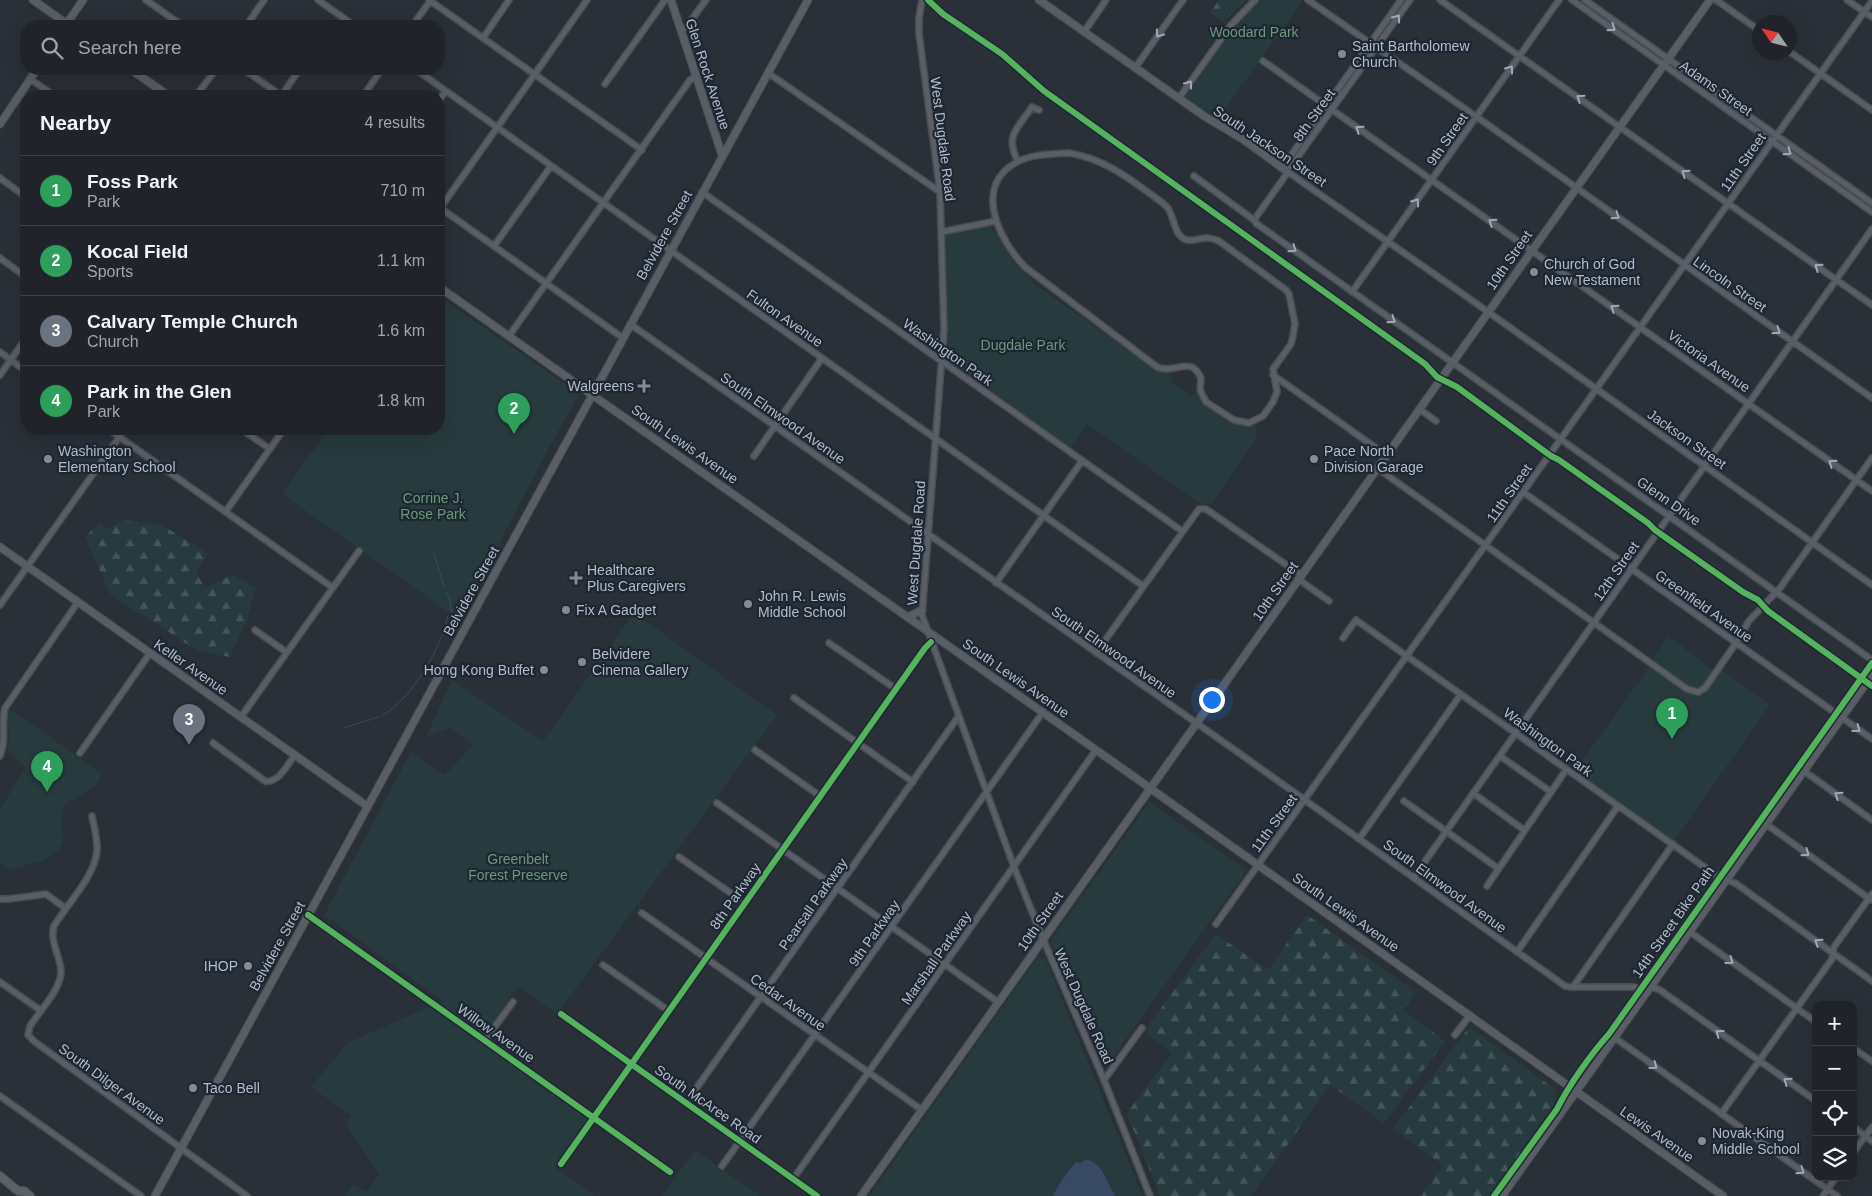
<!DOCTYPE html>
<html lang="en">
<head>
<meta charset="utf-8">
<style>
  body { margin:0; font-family:Helvetica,sans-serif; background:#2d3036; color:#f1f3f6 }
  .controls { position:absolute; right:15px; bottom:15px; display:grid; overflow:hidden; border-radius:10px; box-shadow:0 5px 20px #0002 }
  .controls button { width:45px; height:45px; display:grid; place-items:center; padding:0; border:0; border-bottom:1px solid #3d4147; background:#20242a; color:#f1f3f6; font:25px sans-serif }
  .compass { position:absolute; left:1752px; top:15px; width:45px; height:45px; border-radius:50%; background:#20242a; box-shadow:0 5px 20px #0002; rotate:305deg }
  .you { position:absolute; left:1211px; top:699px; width:18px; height:18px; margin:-12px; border:4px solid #fff; border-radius:50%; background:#1a73e8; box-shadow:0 0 0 8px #1a73e833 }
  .badge { display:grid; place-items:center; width:32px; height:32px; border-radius:50%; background:#848b96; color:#fff; font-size:16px; font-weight:700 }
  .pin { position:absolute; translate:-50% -41px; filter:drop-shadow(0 1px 2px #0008) }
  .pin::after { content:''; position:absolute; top:26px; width:18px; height:15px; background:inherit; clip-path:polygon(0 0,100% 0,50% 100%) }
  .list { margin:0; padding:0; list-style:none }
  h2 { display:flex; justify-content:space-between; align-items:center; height:65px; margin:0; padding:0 20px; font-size:21px }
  h2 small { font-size:16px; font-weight:400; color:#a2a4a8 }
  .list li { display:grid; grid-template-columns:32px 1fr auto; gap:15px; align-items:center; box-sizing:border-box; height:70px; padding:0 20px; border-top:1px solid #3d4147 }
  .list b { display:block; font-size:19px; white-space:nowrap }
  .list p { margin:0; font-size:16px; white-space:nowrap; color:#a2a4a8 }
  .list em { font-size:16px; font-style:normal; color:#a2a4a8 }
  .icon { flex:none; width:28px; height:28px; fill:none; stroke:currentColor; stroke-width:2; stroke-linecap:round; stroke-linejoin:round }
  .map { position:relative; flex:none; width:1872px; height:1196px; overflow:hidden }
  .search { position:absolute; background:#20242a; box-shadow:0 5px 20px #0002; left:20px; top:20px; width:425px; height:55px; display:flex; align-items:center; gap:12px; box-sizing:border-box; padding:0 18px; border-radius:20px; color:#a2a4a8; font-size:19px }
  .panel { position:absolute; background:#20242a; box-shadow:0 5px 20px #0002; left:20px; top:90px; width:425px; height:345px; border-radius:20px }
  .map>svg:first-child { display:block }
  .grass { fill:url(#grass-dots) }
  .forest { fill:url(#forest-firs) }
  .park { fill:#273a3e }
  .water { fill:#384963 }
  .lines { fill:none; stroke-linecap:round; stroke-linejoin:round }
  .stream { stroke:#384963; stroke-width:1 }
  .street-casing { stroke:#484c53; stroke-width:8 }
  .secondary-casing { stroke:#484c53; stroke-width:9 }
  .primary-casing { stroke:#484c55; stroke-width:10 }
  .street { stroke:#5a5e66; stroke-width:5 }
  .secondary { stroke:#595d64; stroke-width:7 }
  .primary { stroke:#5c6168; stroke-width:8 }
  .cycleway-casing { stroke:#1d2633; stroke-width:9 }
  .cycleway { stroke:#56b35d; stroke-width:6 }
  .oneway { stroke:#a2a9b5 }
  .poi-dot { fill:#848b96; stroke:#1d2633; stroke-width:2 }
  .labels { text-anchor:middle; stroke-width:4.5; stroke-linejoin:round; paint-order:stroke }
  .park-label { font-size:14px; fill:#6b9a76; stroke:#1d2633 }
  .poi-label { font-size:14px; fill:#b4bcc9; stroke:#1d2633; text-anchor:start }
  .street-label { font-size:14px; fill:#b4bcc9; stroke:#1d2633 }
</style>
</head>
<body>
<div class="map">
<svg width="1872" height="1196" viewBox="0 0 1872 1196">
  <defs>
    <pattern id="grass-dots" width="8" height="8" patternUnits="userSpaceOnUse" patternTransform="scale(1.25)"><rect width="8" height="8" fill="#273a3e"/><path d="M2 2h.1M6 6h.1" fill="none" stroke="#445559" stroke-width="1.8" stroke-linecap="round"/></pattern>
    <pattern id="forest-firs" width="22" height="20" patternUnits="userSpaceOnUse" patternTransform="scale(1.25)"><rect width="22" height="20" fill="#273a3e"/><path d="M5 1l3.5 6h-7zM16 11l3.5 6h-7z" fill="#445559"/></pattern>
  </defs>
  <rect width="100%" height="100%" fill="#2a3038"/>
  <!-- grass -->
  <path class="grass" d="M 1576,0 L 1581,0 L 1660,57 L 1658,58 Z
    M 1674,66 L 1767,132 L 1768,134 L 1673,68 Z
    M 1781,142 L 1872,206 L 1872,209 L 1780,144 Z"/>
  <!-- forest -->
  <path class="forest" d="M 1219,0 L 1246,0 L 1223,22 L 1210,13 Z
    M 122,520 L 162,525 L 208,554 L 196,572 L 204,587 L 232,575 L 256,587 L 247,619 L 230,657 L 198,651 L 110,594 L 85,537 L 99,523 L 109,529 Z
    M 1307,915 L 1416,992 L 1403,1010 L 1445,1041 L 1384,1123 L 1330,1085 L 1251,1196 L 1160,1196 L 1127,1113 L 1172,1053 L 1144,1031 L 1216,934 L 1268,970 Z
    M 1469,1027 L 1555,1089 L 1556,1098 L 1553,1109 L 1491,1196 L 1421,1196 L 1443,1165 L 1393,1129 Z"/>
  <!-- park -->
  <path class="park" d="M 1260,0 L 1303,0 L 1217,120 L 1184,98 L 1239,18 Z
    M 989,226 L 996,232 L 1016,263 L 1030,275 L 1030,281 L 1160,372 L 1170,374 L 1173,384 L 1192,396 L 1198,389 L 1205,404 L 1218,414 L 1235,423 L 1243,425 L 1256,424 L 1256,439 L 1211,505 L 1201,504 L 1087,424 L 1070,448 L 945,359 L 943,233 Z
    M 439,296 L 579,394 L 546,453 L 460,620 L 282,494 L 328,429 L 439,429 Z
    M 634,613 L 777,715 L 557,1014 L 518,986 L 480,1042 L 588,1118 L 555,1167 L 596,1196 L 345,1196 L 354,1184 L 366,1192 L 379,1174 L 346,1125 L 352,1116 L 311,1087 L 347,1043 L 443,1001 L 324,915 L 411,752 L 445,775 L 473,745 L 450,728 L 426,737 L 452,680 L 543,741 Z
    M 1668,637 L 1682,646 L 1713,671 L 1720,669 L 1770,705 L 1673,842 L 1574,772 L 1653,662 L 1654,656 Z
    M 9,708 L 102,774 L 95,786 L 64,805 L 61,818 L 63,843 L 57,852 L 41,862 L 28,864 L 20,868 L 12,869 L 0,863 L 0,809 L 26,767 L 7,751 L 9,747 L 8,711 Z
    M 1149,802 L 1247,870 L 1108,1064 L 1050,941 Z
    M 1039,957 L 1046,960 L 1143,1196 L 869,1196 L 1034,962 Z
    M 695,1150 L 760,1196 L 662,1196 Z"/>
  <!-- water -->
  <path class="water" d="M 1085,1160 C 1101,1159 1108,1184 1115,1196 L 1053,1196 C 1059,1183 1067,1173 1076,1162 L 1080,1163 Z"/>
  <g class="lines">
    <!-- stream -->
    <path class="stream" d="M 434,553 L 444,587
      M 383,715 C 412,699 441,648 448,616 L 452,615 L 449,597 L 446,592
      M 343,728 L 379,717"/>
    <defs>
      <path id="street" d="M 146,0 L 183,26
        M 318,0 L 355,26
        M 429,0 L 642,150
        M 922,0 L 919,18 L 919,34 L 940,192 L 944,329 L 922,615 L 1014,867 L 1043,939 L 1104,1080 L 1150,1196
        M 1308,0 L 1477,117 L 1872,398
        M 1440,0 L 1872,305
        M 1572,0 L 1872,212
        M 1585,0 L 1872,203
        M 1716,0 L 1760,31
        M 1847,0 L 1872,17
        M 246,26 L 264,0
        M 412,26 L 431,0
        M 681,30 L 686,27 L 706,0
        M 1084,32 L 1106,0
        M 483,38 L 509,0
        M 1790,52 L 1872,110
        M 1263,61 L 1872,491
        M 1135,68 L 1183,0
        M 243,69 L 282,96
        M 415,69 L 1143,586
        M 768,73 L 940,192
        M 30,79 L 55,96
        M 605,84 L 665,0
        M 196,96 L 216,69
        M 281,96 L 300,69
        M 363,96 L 382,69
        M 1179,98 L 1231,25 L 1255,0
        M 439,100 L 446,91
        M 1069,153 C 1107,159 1134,182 1164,204 C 1165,206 1168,207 1169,210 C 1174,218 1175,238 1187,240 C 1200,242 1202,234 1219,241 L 1286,290 L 1289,294 L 1295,324 L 1293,336 L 1291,344 L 1273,369 L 1277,392 L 1273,402 L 1263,416 L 1249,423 L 1234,420 L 1206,402 L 1200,390 L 1201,378 C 1191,354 1175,375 1157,367 L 1025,267 C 999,240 972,186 1017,162 C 1032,154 1052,154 1069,153 Z
        M 1018,161 C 1004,136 1018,128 1032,107 L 1039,110
        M 1285,169 L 1287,161 L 1401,0
        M 1285,170 L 1460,292 L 1872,585
        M 1285,170 L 1292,165 L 1410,0
        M 1194,176 L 1254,220 L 1257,224 L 1872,660
        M 0,178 L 26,197
        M 702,192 L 1182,531
        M 439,207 L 623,338
        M 439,210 L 587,0
        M 1254,220 L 1288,172
        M 941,232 L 996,221
        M 494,246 L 551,166
        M 0,258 L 26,277
        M 1352,292 L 1559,0
        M 630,324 L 1239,753 L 1565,986 L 1571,987 L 1632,987 L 1638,988 L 1647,993
        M 509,336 L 690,80 L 696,77
        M 0,352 L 26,371
        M 0,375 L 26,338
        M 1273,375 L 1386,455
        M 1419,409 L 1436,421
        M 108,429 L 332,587
        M 241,429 L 270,449
        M 754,456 L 822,358
        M 1377,468 L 1687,689 L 1698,692 L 1705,688 L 1736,643 L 1749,621 L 1780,588 L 1872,458
        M 1523,492 L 1872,739
        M 226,511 L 284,429
        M 1298,579 L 1329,601
        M 996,583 L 1082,461
        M 0,605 L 125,429
        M 255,630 L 286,652
        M 1343,638 L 1356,620 L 1720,878 L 1735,883 L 1872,981
        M 829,643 L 896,689
        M 1096,653 L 1199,509 L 1206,509 L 1301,575
        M 794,698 L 913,782
        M 241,717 L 359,551
        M 213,743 L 265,781 C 279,783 287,765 295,755
        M 755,750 L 820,796
        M 80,753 L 150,653
        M 0,756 C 7,740 1,724 5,708 L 78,602
        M 1500,756 L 1551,792
        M 1804,771 L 1872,820
        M 1473,793 L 1524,830
        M 1404,801 L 1499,869
        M 717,803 L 998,1002
        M 92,816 C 94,827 98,840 97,851 C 95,876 67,904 54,926 C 49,941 61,957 61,972 C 61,989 39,1012 30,1026 L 28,1035 L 35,1042 L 247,1196
        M 1766,824 L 1871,900
        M 1359,839 L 1461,694
        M 679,857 L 745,903
        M 1414,877 L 1872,229
        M 1487,886 L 1564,773
        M 0,899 L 9,899 L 46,894 L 65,908
        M 642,913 L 922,1110
        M 308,915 L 670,1172
        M 1216,924 L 1872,1
        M 1690,932 L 1816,1022
        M 1517,952 L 1618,806
        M 603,965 L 669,1011
        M 0,982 L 40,1010
        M 1573,987 L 1673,844
        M 1651,987 L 1660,990 L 1816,1101
        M 561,1014 L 817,1196
        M 1455,1035 L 1470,1015
        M 1615,1038 L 1837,1196
        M 485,1040 L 513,1002
        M 1853,1048 L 1872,1061
        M 1104,1080 L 1142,1028
        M 0,1096 L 141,1196
        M 686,1103 L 958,717
        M 1721,1114 L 1832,959 L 1834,947 L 1872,894
        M 1853,1127 L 1872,1141
        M 1853,1153 L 1872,1127
        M 561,1164 L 896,689 L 925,648 L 931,642
        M 722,1166 L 1043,712
        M 793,1179 L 1096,750
        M 1823,1196 L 1836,1177"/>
      <path id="secondary" d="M 33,0 L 70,26
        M 671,0 L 722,155
        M 1039,0 L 1204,116 L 1244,140 L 1285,170
        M 65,26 L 83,0
        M 130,69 L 169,96
        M 0,124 L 37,69
        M 439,287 L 1133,776 L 1723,1196
        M 0,547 L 367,806
        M 908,617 L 922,610
        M 155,1196 L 808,0
        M 861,1196 L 1710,0
        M 1502,1196 L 1872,675"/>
      <path id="primary" d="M 0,1176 L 18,1191 L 24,1191 L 30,1196"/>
    </defs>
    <!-- street casing -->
    <use href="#street" class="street-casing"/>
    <!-- secondary casing -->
    <use href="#secondary" class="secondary-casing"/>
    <!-- primary casing -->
    <use href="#primary" class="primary-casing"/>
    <!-- street -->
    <use href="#street" class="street"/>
    <!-- secondary -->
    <use href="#secondary" class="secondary"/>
    <!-- primary -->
    <use href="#primary" class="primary"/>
    <defs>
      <path id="cycleway" d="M 928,0 L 943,14 L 1002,54 L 1044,91 L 1425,364 L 1437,377 L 1457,387 L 1551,456 L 1559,460 L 1648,523 L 1655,530 L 1743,592 L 1758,600 L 1768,611 L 1872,686
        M 308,915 L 670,1172
        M 561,1014 L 817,1196
        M 561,1164 L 896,689 L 925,648 L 931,642
        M 1494,1196 L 1557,1109 C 1569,1085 1591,1054 1609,1034 L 1872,663"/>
    </defs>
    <!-- cycleway casing -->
    <use href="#cycleway" class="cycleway-casing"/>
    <!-- cycleway -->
    <use href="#cycleway" class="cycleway"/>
  </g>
  <!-- one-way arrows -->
  <defs><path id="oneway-chevron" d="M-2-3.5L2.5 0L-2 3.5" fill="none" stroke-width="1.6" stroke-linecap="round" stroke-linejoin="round" transform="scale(1.25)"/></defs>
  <g class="oneway">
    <use href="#oneway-chevron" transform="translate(1397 18) rotate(-55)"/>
    <use href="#oneway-chevron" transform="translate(1612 28) rotate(35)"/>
    <use href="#oneway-chevron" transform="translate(1159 34) rotate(125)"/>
    <use href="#oneway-chevron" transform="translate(1510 69) rotate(-54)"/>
    <use href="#oneway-chevron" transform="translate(1189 84) rotate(-55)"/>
    <use href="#oneway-chevron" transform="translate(1580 98) rotate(-145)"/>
    <use href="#oneway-chevron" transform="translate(1359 129) rotate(-145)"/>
    <use href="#oneway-chevron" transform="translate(1788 152) rotate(35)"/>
    <use href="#oneway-chevron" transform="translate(1685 173) rotate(-145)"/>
    <use href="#oneway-chevron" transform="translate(1416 202) rotate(-55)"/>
    <use href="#oneway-chevron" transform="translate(1616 216) rotate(35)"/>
    <use href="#oneway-chevron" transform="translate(1492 222) rotate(-145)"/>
    <use href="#oneway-chevron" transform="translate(1293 249) rotate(35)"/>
    <use href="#oneway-chevron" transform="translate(1818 267) rotate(-145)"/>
    <use href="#oneway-chevron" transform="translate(1614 308) rotate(-145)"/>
    <use href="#oneway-chevron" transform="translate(1392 320) rotate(35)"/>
    <use href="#oneway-chevron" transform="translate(1777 331) rotate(35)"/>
    <use href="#oneway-chevron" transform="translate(1832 463) rotate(-145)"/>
    <use href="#oneway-chevron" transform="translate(1857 729) rotate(36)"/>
    <use href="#oneway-chevron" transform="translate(1838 795) rotate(-145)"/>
    <use href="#oneway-chevron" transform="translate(1806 853) rotate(35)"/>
    <use href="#oneway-chevron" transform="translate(1818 942) rotate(-145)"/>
    <use href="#oneway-chevron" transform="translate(1730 961) rotate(36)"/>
    <use href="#oneway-chevron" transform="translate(1719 1033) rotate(-144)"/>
    <use href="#oneway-chevron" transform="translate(1654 1066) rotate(36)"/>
    <use href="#oneway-chevron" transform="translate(1787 1081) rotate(-145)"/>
    <use href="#oneway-chevron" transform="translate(1801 1171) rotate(35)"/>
  </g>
  <!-- markers -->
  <g class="poi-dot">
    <circle cx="1342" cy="54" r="5"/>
    <circle cx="1534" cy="272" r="5"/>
    <path d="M641.5 378.5h5v5h5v5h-5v5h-5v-5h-5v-5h5z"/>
    <circle cx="48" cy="459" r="5"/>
    <circle cx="1314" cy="459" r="5"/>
    <path d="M573.5 570.5h5v5h5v5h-5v5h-5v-5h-5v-5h5z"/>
    <circle cx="748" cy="604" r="5"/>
    <circle cx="566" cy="610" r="5"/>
    <circle cx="582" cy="662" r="5"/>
    <circle cx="544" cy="670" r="5"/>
    <circle cx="248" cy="966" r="5"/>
    <circle cx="193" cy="1088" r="5"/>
    <circle cx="1702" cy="1141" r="5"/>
  </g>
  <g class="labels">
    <!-- park labels -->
    <g class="park-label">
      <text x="1254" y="37">Woodard Park</text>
      <text x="1023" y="350">Dugdale Park</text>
      <text x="433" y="503">Corrine J.<tspan x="433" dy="16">Rose Park</tspan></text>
      <text x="518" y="864">Greenbelt<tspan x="518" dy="16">Forest Preserve</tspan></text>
    </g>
    <!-- poi labels -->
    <g class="poi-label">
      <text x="1352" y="51">Saint Bartholomew<tspan x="1352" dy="16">Church</tspan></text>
      <text x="1544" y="269">Church of God<tspan x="1544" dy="16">New Testament</tspan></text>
      <text x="634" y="391" text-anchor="end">Walgreens</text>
      <text x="58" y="456">Washington<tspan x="58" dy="16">Elementary School</tspan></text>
      <text x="1324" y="456">Pace North<tspan x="1324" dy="16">Division Garage</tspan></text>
      <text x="587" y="575">Healthcare<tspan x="587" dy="16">Plus Caregivers</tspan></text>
      <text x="758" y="601">John R. Lewis<tspan x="758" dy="16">Middle School</tspan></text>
      <text x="576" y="615">Fix A Gadget</text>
      <text x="592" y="659">Belvidere<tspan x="592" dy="16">Cinema Gallery</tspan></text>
      <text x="534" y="675" text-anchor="end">Hong Kong Buffet</text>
      <text x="238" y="971" text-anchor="end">IHOP</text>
      <text x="203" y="1093">Taco Bell</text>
      <text x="1712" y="1138">Novak-King<tspan x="1712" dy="16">Middle School</tspan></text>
    </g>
    <!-- street labels -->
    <g class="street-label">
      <text transform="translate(708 74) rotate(72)" y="5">Glen Rock Avenue</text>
      <text transform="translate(1716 88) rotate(35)" y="5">Adams Street</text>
      <text transform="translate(1314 115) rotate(-54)" y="5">8th Street</text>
      <text transform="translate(943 139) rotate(83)" y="5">West Dugdale Road</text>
      <text transform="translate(1447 139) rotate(-55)" y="5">9th Street</text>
      <text transform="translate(1270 146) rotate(34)" y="5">South Jackson Street</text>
      <text transform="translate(1743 162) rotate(-55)" y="5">11th Street</text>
      <text transform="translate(664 235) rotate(-61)" y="5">Belvidere Street</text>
      <text transform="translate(1509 260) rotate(-55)" y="5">10th Street</text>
      <text transform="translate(1730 284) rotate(35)" y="5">Lincoln Street</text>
      <text transform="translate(785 318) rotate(35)" y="5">Fulton Avenue</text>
      <text transform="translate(948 352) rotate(35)" y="5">Washington Park</text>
      <text transform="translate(1709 361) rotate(35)" y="5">Victoria Avenue</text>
      <text transform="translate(783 418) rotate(35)" y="5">South Elmwood Avenue</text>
      <text transform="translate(1687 439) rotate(35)" y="5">Jackson Street</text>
      <text transform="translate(685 444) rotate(35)" y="5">South Lewis Avenue</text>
      <text transform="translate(1509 493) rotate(-55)" y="5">11th Street</text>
      <text transform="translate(1669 501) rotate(35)" y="5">Glenn Drive</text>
      <text transform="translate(916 543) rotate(-86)" y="5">West Dugdale Road</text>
      <text transform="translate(1616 571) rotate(-55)" y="5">12th Street</text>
      <text transform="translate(471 591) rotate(-61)" y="5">Belvidere Street</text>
      <text transform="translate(1275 591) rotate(-55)" y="5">10th Street</text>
      <text transform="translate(1704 606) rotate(35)" y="5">Greenfield Avenue</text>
      <text transform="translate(1114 652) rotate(35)" y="5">South Elmwood Avenue</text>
      <text transform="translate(191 667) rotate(35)" y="5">Keller Avenue</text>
      <text transform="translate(1016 678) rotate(35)" y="5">South Lewis Avenue</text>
      <text transform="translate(1548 742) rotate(36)" y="5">Washington Park</text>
      <text transform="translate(1274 823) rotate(-54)" y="5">11th Street</text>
      <text transform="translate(1445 886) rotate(36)" y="5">South Elmwood Avenue</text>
      <text transform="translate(735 896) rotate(-55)" y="5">8th Parkway</text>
      <text transform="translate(813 904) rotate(-55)" y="5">Pearsall Parkway</text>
      <text transform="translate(1346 912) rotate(35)" y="5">South Lewis Avenue</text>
      <text transform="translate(1040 921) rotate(-55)" y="5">10th Street</text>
      <text transform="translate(1673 922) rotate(-55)" y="5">14th Street Bike Path</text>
      <text transform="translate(874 933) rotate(-55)" y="5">9th Parkway</text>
      <text transform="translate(277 946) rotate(-61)" y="5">Belvidere Street</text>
      <text transform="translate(936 958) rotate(-55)" y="5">Marshall Parkway</text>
      <text transform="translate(788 1002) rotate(35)" y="5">Cedar Avenue</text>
      <text transform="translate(1084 1006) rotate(66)" y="5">West Dugdale Road</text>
      <text transform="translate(496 1033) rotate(35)" y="5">Willow Avenue</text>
      <text transform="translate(112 1084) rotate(36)" y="5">South Dilger Avenue</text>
      <text transform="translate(708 1104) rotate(35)" y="5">South McAree Road</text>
      <text transform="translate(1657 1134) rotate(35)" y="5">Lewis Avenue</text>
    </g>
  </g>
</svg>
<div class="controls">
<button>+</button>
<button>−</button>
<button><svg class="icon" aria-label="locate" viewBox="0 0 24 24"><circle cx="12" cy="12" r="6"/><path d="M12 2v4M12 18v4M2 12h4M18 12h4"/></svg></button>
<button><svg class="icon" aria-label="layers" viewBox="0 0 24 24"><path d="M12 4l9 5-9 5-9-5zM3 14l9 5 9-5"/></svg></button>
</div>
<svg class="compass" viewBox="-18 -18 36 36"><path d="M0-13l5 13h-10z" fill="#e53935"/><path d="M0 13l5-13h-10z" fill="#a2a4a8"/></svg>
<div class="you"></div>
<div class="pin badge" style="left:1672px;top:739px;background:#2e9e5b">1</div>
<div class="pin badge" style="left:514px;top:434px;background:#2e9e5b">2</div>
<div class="pin badge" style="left:189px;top:745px;background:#6b7280">3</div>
<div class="pin badge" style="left:47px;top:792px;background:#2e9e5b">4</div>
<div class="search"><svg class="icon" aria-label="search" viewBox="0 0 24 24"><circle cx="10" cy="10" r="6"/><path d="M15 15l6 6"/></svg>Search here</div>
<section class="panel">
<h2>Nearby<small>4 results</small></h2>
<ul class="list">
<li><span class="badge" style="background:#2e9e5b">1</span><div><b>Foss Park</b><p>Park</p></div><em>710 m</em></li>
<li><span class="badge" style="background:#2e9e5b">2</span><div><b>Kocal Field</b><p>Sports</p></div><em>1.1 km</em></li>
<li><span class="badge" style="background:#6b7280">3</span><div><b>Calvary Temple Church</b><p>Church</p></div><em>1.6 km</em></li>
<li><span class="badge" style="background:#2e9e5b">4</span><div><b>Park in the Glen</b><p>Park</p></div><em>1.8 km</em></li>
</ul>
</section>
</div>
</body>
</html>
